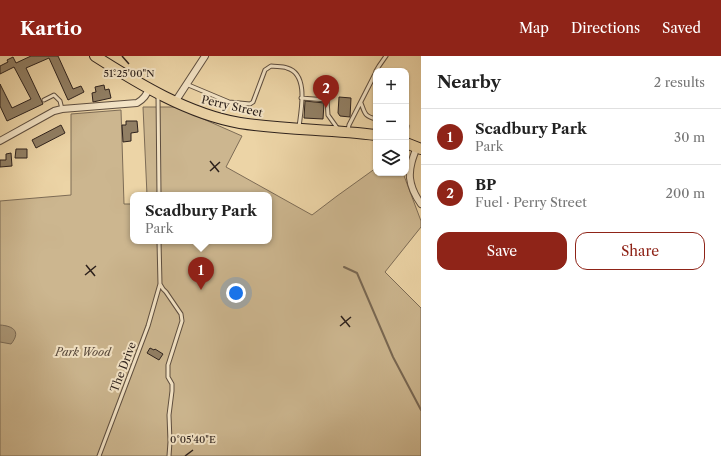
<!DOCTYPE html>
<html lang="en">
<head>
<meta charset="utf-8">
<style>
  body { margin:0; font-family:"Libre Caslon Text",serif; background:#f6f6f6; color:#222 }
  .controls { position:absolute; right:12px; top:12px; display:grid; overflow:hidden; border-radius:8px; box-shadow:0 1px 3px #0004 }
  .controls button { width:36px; height:36px; display:grid; place-items:center; padding:0; border:0; border-bottom:1px solid #e0e0e0; background:#fff; color:#222; font:20px sans-serif }
  .you { position:absolute; left:236px; top:237px; width:14px; height:14px; margin:-10px; border:3px solid #fff; border-radius:50%; background:#1a73e8; box-shadow:0 0 0 6px #1a73e833 }
  .badge { display:grid; place-items:center; width:26px; height:26px; border-radius:50%; background:#8f2418; color:#fff; font-size:13px; font-weight:700 }
  .pin { position:absolute; translate:-50% -33px; filter:drop-shadow(0 1px 2px #0008) }
  .pin::after { content:''; position:absolute; top:21px; width:14px; height:12px; background:inherit; clip-path:polygon(0 0,100% 0,50% 100%) }
  .popup { position:absolute; left:130px; top:136px; width:142px; height:52px; box-sizing:border-box; display:grid; place-content:center; border-radius:8px; background:#fff; filter:drop-shadow(0 1px 3px #0005); font-size:13px; white-space:nowrap; color:#767676 }
  .popup b { font-size:15px; color:#222 }
  .popup::after { content:''; position:absolute; left:50%; top:100%; margin-left:-8px; border:8px solid transparent; border-top-color:#fff }
  .list { margin:0; padding:0; list-style:none }
  h2 { display:flex; justify-content:space-between; align-items:center; height:52px; margin:0; padding:0 16px; font-size:17px }
  h2 small { font-size:13px; font-weight:400; color:#767676 }
  .list li { display:grid; grid-template-columns:26px 1fr auto; gap:12px; align-items:center; box-sizing:border-box; height:56px; padding:0 16px; border-top:1px solid #e0e0e0 }
  .list b { display:block; font-size:15px; white-space:nowrap }
  .list p { margin:0; font-size:13px; white-space:nowrap; color:#767676 }
  .list em { font-size:13px; font-style:normal; color:#767676 }
  .actions { display:flex; gap:8px; padding:12px 16px }
  .actions a { flex:1; padding:9px 0; border:1px solid #8f2418; border-radius:12px; text-align:center; font-size:14px; color:#8f2418 }
  .actions .main { background:#8f2418; color:#fff }
  .icon { flex:none; width:22px; height:22px; fill:none; stroke:currentColor; stroke-width:2; stroke-linecap:round; stroke-linejoin:round }
  .map { position:relative; flex:none; width:421px; height:400px; overflow:hidden }
  header { display:flex; align-items:center; gap:24px; box-sizing:border-box; height:56px; padding:0 20px; background:#8f2418; color:#fff }
  header strong { font-size:19px }
  nav { display:flex; gap:22px; margin-inline-start:auto; font-size:14px }
  main { display:flex }
  aside { flex:1; background:#fff }
  .map>svg:first-child { display:block }
  .green { fill:#ccb68f; stroke:#7d6c56 }
  .water { fill:#ab9777; stroke:#796853 }
  .lines { fill:none; stroke-linecap:round; stroke-linejoin:round }
  .stream { stroke:#796853; stroke-width:2 }
  .building { fill:#917f64; stroke:#2e221d }
  .service-casing { stroke:#5e4e3f; stroke-width:5 }
  .minor-casing { stroke:#5e4e3f; stroke-width:8 }
  .primary-casing { stroke:#2e221d; stroke-width:12 }
  .service { stroke:#f3e3c5; stroke-width:3 }
  .minor { stroke:#f3e3c5; stroke-width:6 }
  .primary { stroke:#ecd4a6; stroke-width:10 }
  .ticks { fill:none; stroke:#2e221d; stroke-width:1.5 }
  .labels { text-anchor:middle; stroke-width:4; stroke-linejoin:round; paint-order:stroke }
  .street-label { font-size:11px; fill:#2e221d; stroke:#f3e3c5 }
  .park-label { font-size:11px; font-style:italic; fill:#56473a; stroke:#f3e3c5 }
  .ticks-label { font-size:10px; text-anchor:middle; fill:#2e221d; stroke:#f3e3c5; stroke-width:4; stroke-linejoin:round; paint-order:stroke }
</style>
</head>
<body>
<header>
<strong>Kartio</strong>
<nav><a>Map</a><a>Directions</a><a>Saved</a></nav>
</header>
<main>
<div class="map">
<svg width="421" height="400" viewBox="0 0 421 400">
  <rect width="100%" height="100%" fill="#ecd4a6"/>
  <filter id="stains"><feTurbulence type="fractalNoise" baseFrequency=".005" numOctaves="4"/><feColorMatrix values="0 0 0 0 .2 0 0 0 0 .09 0 0 0 0 .02 0 0 0 .5 -.17"/></filter>
  <radialGradient id="worn" r=".72"><stop offset=".6" stop-color="#630" stop-opacity="0"/><stop offset="1" stop-color="#630" stop-opacity=".3"/></radialGradient>
  <!-- green -->
  <path class="green" d="M 143,51 L 176,51 L 242,80 L 226,111 L 312,159 L 337,140 L 376,112 L 376,117 L 403,117 L 421,165 L 421,171 L 385,216 L 421,252 L 421,400 L 0,400 L 0,145 L 71,139 L 71,58 L 121,54 L 124,148 L 133,148 L 133,185 L 269,185 L 269,139 L 147,139 Z"/>
  <!-- water -->
  <path class="water" d="M 0,269 C 14,270 21,276 11,288 L 0,286 Z"/>
  <g class="lines">
    <!-- stream -->
    <path class="stream" d="M 344,211 L 357,217 L 393,301 L 421,354"/>
  </g>
  <!-- building -->
  <path class="building" d="M 31,0 L 58,0 L 73,33 L 81,30 L 84,36 L 68,44 L 49,2 L 26,12 L 43,48 L 7,65 L 0,50 L 0,28 L 12,52 L 31,43 L 14,11 L 0,18 L 0,10 L 8,6 L 7,4 L 13,1 L 16,7 Z
    M 104,29 L 105,34 L 109,33 L 111,42 L 93,46 L 92,37 L 96,36 L 95,31 Z
    M 339,41 L 351,42 L 350,61 L 340,60 L 338,57 Z
    M 305,45 L 324,47 L 323,63 L 304,62 Z
    M 126,65 L 137,65 L 138,76 L 131,77 L 131,85 L 123,86 L 122,69 L 126,69 Z
    M 61,69 L 65,77 L 36,92 L 32,84 Z
    M 16,93 L 27,93 L 27,102 L 15,102 Z
    M 11,97 L 12,110 L 0,111 L 0,104 L 6,104 L 6,98 Z
    M 150,292 L 154,294 L 155,293 L 163,298 L 159,304 L 147,297 Z"/>
  <g class="lines">
    <defs>
      <path id="service" d="M 376,15 L 379,10 L 386,0
        M 186,28 L 229,46 L 250,48 L 253,46 L 265,14 L 271,10 C 276,11 282,10 287,12 C 309,18 301,54 299,71
        M 158,39 L 159,139
        M 301,42 L 327,44 L 328,59 L 338,73
        M 44,44 L 54,39 L 60,45 L 62,53
        M 361,47 C 365,57 364,60 376,63
        M 406,70 L 407,70 L 406,77
        M 348,74 L 349,69 L 376,16
        M 160,228 L 163,233 L 166,236 L 181,258 L 182,265 L 168,309 L 168,321 L 172,328 L 172,335 L 169,359 L 170,386 L 169,400
        M 99,400 L 148,270 L 160,228 L 159,185"/>
      <path id="minor" d="M 175,46 L 205,0
        M 0,85 L 54,55 L 62,53 L 137,47 C 144,43 146,39 149,33
        M 417,91 C 413,101 409,111 410,122 C 411,131 416,141 421,148"/>
      <path id="primary" d="M 95,0 C 139,28 188,58 240,67 C 285,74 331,73 376,79
        M 406,87 L 421,93"/>
    </defs>
    <!-- service casing -->
    <use href="#service" class="service-casing"/>
    <!-- minor casing -->
    <use href="#minor" class="minor-casing"/>
    <!-- primary casing -->
    <use href="#primary" class="primary-casing"/>
    <!-- service -->
    <use href="#service" class="service"/>
    <!-- minor -->
    <use href="#minor" class="minor"/>
    <!-- primary -->
    <use href="#primary" class="primary"/>
  </g>
  <!-- ticks -->
  <path class="ticks" d="M 122,0 L 129,8M 210,105 L 219,116M 210,115 L 220,106M 86,209 L 95,220M 85,219 L 96,210M 341,260 L 350,271M 340,270 L 351,261M 185,400 L 193,394"/>
  <g class="labels">
    <!-- street labels -->
    <g class="street-label">
      <text transform="translate(232 50) rotate(13)" y="4">Perry Street</text>
      <text transform="translate(123 311) rotate(-69)" y="4">The Drive</text>
    </g>
    <!-- park labels -->
    <g class="park-label">
      <text x="83" y="300">Park Wood</text>
    </g>
  </g>
  <g class="ticks-label">
    <text x="129" y="21">51°25'00"N</text>
    <text x="193" y="387">0°05'40"E</text>
  </g>
  <rect width="100%" height="100%" filter="url(#stains)"/>
  <rect width="100%" height="100%" fill="url(#worn)"/>
</svg>
<div class="controls">
<button>+</button>
<button>−</button>
<button><svg class="icon" aria-label="layers" viewBox="0 0 24 24"><path d="M12 4l9 5-9 5-9-5zM3 14l9 5 9-5"/></svg></button>
</div>
<div class="you"></div>
<div class="pin badge" style="left:201px;top:234px">1</div>
<div class="popup"><b>Scadbury Park</b>Park</div>
<div class="pin badge" style="left:326px;top:52px">2</div>
</div>
<aside>
<h2>Nearby<small>2 results</small></h2>
<ul class="list">
<li><span class="badge">1</span><div><b>Scadbury Park</b><p>Park</p></div><em>30 m</em></li>
<li><span class="badge">2</span><div><b>BP</b><p>Fuel · Perry Street</p></div><em>200 m</em></li>
</ul>
<div class="actions"><a class="main">Save</a><a>Share</a></div>
</aside>
</main>
</body>
</html>
